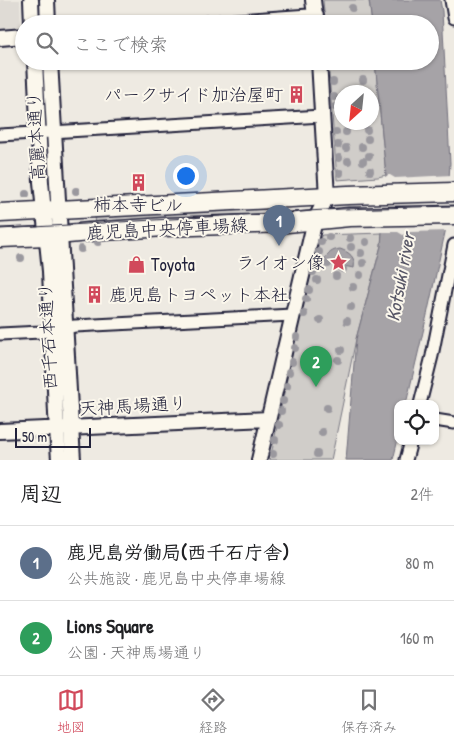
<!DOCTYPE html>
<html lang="ja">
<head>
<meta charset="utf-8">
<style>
  body { margin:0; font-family:"Patrick Hand","Klee One",sans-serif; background:#f6f6f6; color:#202124 }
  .controls { position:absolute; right:15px; bottom:15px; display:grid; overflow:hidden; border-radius:10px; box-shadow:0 1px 4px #0004 }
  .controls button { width:45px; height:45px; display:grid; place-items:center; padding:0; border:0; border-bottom:1px solid #e0e0e0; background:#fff; color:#202124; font:25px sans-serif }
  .compass { position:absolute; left:334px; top:85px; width:45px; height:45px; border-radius:50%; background:#fff; box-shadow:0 1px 4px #0004; rotate:207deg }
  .scale { position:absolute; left:15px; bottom:12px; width:76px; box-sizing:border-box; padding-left:5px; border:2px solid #22223b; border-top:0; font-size:14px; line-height:18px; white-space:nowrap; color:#22223b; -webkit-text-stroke:4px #fbf7ec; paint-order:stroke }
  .you { position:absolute; left:185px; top:175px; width:18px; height:18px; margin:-12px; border:4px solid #fff; border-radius:50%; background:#1a73e8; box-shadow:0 0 0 8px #1a73e833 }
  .badge { display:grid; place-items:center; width:32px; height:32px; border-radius:50%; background:#d1495b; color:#fff; font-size:16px; font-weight:700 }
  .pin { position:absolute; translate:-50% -41px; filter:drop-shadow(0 1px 2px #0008) }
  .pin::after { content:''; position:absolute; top:26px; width:18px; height:15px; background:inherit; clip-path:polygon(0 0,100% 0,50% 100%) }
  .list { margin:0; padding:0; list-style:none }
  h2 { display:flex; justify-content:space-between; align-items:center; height:65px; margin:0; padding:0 20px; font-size:21px }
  h2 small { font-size:16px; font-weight:400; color:#757577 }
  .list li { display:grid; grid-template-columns:32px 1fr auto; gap:15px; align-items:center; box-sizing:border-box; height:75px; padding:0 20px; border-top:1px solid #e0e0e0 }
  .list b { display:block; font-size:19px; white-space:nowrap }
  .list p { margin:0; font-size:16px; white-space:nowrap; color:#757577 }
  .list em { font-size:16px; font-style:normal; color:#757577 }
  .icon { flex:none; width:28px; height:28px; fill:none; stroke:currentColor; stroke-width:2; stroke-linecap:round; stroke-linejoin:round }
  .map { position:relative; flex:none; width:454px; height:460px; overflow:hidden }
  .search { position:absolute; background:#fff; box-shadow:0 1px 4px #0004; left:15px; right:15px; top:15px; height:55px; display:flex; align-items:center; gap:12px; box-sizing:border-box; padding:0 18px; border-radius:28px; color:#757577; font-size:19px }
  .sheet { height:215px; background:#fff }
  nav { display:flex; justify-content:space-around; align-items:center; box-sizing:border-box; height:70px; border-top:1px solid #e0e0e0; background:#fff; font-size:14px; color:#757577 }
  nav a { display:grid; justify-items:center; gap:2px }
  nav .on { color:#d1495b }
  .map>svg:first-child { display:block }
  .built { fill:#dfdbd5 }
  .green { fill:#d0cdc9; stroke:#797882; fill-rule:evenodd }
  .water { fill:#a6a3a7; stroke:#716f7c }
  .pier { fill:#eeeae2 }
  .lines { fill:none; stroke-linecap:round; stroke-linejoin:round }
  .minor-casing { stroke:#22223b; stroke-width:15 }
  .tertiary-casing { stroke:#22223b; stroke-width:18 }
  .primary-casing { stroke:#22223b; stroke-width:21 }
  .minor { stroke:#fbf7ec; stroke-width:11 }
  .tertiary { stroke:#fbf7ec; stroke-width:14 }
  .primary { stroke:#fbf7ec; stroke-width:18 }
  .tram { stroke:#22223b; stroke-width:1 }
  .tree { fill:#9a989e }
  .labels { text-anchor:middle; stroke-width:4; stroke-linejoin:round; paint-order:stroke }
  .poi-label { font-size:18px; fill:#22223b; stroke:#fbf7ec; text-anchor:end }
  .street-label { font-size:18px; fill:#22223b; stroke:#fbf7ec }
  .water-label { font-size:19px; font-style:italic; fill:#575666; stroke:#fbf7ec }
</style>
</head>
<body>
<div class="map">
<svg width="454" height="460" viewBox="0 0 454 460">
  <rect width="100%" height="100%" fill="#eeeae2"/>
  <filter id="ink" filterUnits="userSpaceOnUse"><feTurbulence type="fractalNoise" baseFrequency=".02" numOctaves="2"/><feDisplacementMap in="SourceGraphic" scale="10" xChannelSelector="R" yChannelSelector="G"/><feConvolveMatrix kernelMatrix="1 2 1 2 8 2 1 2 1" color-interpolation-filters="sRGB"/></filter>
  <g filter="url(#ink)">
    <!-- built -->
    <path class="built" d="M 0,0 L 20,0 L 21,29 L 0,30 Z"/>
    <!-- green -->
    <path class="green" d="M 323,0 L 369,0 L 372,24 L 325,24 Z
      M 328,61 L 375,61 L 386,175 L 378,177 L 337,180 ZM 342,92 L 372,92 L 372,122 L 342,122 Z
      M 279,205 L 279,216 L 95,226 L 94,215 Z
      M 382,233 L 381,246 L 356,339 L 331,460 L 270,460 L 300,317 L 321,236 L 322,235 Z"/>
    <!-- water -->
    <path class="water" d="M 369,0 L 440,0 L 442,11 L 450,163 L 446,228 L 427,315 L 406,404 L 398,404 L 398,439 L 393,460 L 346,460 L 356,339 L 381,246 L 386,175 L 375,61 L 430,61 L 430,24 L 372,24 Z
      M 340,249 C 349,252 356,257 354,268 L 343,266 L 343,264 L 340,261 L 336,263 L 324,261 C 328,253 332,250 340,249 Z"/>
    <!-- pier -->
    <path class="pier" d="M 388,175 L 390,175 L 395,178 L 452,175 L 448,231 L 410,232 L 403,235 L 398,232 L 379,232 L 384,178 Z"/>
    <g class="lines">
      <defs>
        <path id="minor" d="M 451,0 L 454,18
          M 0,135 L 322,116
          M 0,334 L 41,332 L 75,326 L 292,315
          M 420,404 L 432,356 L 454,245
          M 435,420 L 454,423
          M 406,460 L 411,441"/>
        <path id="tertiary" d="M 31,0 L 32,24
          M 47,0 L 48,24
          M 313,0 L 316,24
          M 204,24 L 316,16
          M 0,38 L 24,36
          M 35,61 L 41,182 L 50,271 L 56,414 L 59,460
          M 50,61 L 73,460
          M 0,431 L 268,419
          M 259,460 L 315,220 L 327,197 L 319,61"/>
        <path id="primary" d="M 0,213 L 348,195 L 454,192
          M 0,238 L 46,236 L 89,232 L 164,227 L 287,223 L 349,217 L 454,215"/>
      </defs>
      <!-- minor casing -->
      <use href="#minor" class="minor-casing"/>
      <!-- tertiary casing -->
      <use href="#tertiary" class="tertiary-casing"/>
      <!-- primary casing -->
      <use href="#primary" class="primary-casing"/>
      <!-- minor -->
      <use href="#minor" class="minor"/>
      <!-- tertiary -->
      <use href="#tertiary" class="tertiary"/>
      <!-- primary -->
      <use href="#primary" class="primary"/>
      <!-- tram -->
      <path class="tram" d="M 0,229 L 342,209 L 454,206"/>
    </g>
    <!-- trees -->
    <g class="tree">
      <circle cx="352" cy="8" r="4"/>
      <circle cx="347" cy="19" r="4"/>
      <circle cx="362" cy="67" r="4"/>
      <circle cx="363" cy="80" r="4"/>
      <circle cx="333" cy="82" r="4"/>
      <circle cx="334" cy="97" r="4"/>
      <circle cx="335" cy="107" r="4"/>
      <circle cx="31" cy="124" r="4"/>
      <circle cx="367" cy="130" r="4"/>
      <circle cx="336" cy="132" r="4"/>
      <circle cx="346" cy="132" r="4"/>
      <circle cx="368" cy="139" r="4"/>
      <circle cx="338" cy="145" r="4"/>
      <circle cx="362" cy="147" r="4"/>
      <circle cx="346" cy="148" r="4"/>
      <circle cx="369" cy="156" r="4"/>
      <circle cx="339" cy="158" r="4"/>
      <circle cx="348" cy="161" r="4"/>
      <circle cx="363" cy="161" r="4"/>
      <circle cx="370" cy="171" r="4"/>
      <circle cx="340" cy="173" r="4"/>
      <circle cx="76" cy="191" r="4"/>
      <circle cx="26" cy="194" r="4"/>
      <circle cx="329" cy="237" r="4"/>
      <circle cx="350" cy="238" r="4"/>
      <circle cx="98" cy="242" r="4"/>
      <circle cx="321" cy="242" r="4"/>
      <circle cx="366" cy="242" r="4"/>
      <circle cx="351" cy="247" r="4"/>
      <circle cx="81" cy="249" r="4"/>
      <circle cx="319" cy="252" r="4"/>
      <circle cx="361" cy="253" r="4"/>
      <circle cx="21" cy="258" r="4"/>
      <circle cx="315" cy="263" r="4"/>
      <circle cx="363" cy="263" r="4"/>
      <circle cx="328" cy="264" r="4"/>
      <circle cx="343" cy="269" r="4"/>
      <circle cx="313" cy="272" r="4"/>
      <circle cx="360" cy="275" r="4"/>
      <circle cx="336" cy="276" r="4"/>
      <circle cx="317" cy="280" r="4"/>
      <circle cx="353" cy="287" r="4"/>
      <circle cx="309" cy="290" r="4"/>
      <circle cx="306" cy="299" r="4"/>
      <circle cx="351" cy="307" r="4"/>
      <circle cx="304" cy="314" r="4"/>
      <circle cx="320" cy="320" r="4"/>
      <circle cx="347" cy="321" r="4"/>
      <circle cx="297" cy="337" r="4"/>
      <circle cx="295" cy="348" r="4"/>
      <circle cx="341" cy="350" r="4"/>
      <circle cx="338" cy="360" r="4"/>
      <circle cx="292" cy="362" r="4"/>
      <circle cx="289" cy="372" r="4"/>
      <circle cx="287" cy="386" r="4"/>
      <circle cx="283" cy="401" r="4"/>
      <circle cx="327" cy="408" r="4"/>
      <circle cx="281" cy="411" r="4"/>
      <circle cx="279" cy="425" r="4"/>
      <circle cx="322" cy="432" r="4"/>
      <circle cx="275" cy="440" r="4"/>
      <circle cx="273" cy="454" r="4"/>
      <circle cx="317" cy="454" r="4"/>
    </g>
  </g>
  <!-- icons -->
  <defs>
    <symbol id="building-bare" viewBox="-9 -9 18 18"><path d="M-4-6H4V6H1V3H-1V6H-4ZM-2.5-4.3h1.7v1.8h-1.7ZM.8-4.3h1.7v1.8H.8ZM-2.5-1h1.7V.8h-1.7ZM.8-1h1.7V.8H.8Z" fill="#d1495b" stroke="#fbf7ec" stroke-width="2.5" paint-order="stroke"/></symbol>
    <symbol id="sight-bare" viewBox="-9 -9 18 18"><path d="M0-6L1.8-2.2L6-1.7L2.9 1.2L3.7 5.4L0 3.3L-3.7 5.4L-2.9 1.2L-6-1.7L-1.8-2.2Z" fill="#d1495b" stroke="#fbf7ec" stroke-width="2.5" paint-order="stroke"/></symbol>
    <symbol id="shop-bare" viewBox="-9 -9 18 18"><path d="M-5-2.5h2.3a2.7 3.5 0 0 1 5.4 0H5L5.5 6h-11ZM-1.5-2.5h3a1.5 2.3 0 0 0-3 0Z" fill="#d1495b" stroke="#fbf7ec" stroke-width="2.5" paint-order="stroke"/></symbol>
  </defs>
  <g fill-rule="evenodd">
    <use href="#building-bare" x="284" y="82" width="25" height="25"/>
    <use href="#building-bare" x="126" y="170" width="25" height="25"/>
    <use href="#sight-bare" x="326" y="250" width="25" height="25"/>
    <use href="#shop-bare" x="124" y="252" width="25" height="25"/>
    <use href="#building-bare" x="82" y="282" width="25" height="25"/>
  </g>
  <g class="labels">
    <!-- poi labels -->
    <g class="poi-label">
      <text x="283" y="101">パークサイド加治屋町</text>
      <text x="138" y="211" text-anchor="middle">柿本寺ビル</text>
      <text x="325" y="269">ライオン像</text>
      <text x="151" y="271" text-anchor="start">Toyota</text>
      <text x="109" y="301" text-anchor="start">鹿児島トヨペット本社</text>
    </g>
    <!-- street labels -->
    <g class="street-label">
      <text transform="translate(36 136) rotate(-93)" y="6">高麗本通り</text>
      <text transform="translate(167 229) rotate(-3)" y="6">鹿児島中央停車場線</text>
      <text transform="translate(48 336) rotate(-93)" y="6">西千石本通り</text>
      <text transform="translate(133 406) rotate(-3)" y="6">天神馬場通り</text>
    </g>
    <!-- water labels -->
    <g class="water-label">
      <text transform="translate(400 277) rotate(-80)" y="7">Kotsuki river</text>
    </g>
  </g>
</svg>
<div class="controls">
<button><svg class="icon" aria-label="locate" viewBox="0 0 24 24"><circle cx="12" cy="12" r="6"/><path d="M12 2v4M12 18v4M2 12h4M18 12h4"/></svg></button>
</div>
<svg class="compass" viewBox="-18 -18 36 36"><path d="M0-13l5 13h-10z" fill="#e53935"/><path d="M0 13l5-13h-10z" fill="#757577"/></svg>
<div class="scale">50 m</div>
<div class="you"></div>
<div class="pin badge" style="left:279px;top:246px;background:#5c6f8a">1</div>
<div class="pin badge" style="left:316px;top:387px;background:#2e9e5b">2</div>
<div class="search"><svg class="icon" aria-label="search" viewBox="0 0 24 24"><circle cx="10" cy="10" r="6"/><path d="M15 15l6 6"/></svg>ここで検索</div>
</div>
<section class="sheet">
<h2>周辺<small>2件</small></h2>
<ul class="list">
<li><span class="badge" style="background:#5c6f8a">1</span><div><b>鹿児島労働局(西千石庁舎)</b><p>公共施設 · 鹿児島中央停車場線</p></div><em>80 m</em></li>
<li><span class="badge" style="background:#2e9e5b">2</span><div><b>Lions Square</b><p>公園 · 天神馬場通り</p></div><em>160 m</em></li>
</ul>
</section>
<nav>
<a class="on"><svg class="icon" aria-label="map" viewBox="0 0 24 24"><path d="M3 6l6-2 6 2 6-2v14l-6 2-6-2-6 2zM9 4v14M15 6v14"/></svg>地図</a>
<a><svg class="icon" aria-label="directions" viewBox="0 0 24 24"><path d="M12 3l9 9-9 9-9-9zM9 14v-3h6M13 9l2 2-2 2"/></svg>経路</a>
<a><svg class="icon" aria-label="saved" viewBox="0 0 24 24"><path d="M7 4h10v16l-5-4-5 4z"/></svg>保存済み</a>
</nav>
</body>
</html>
